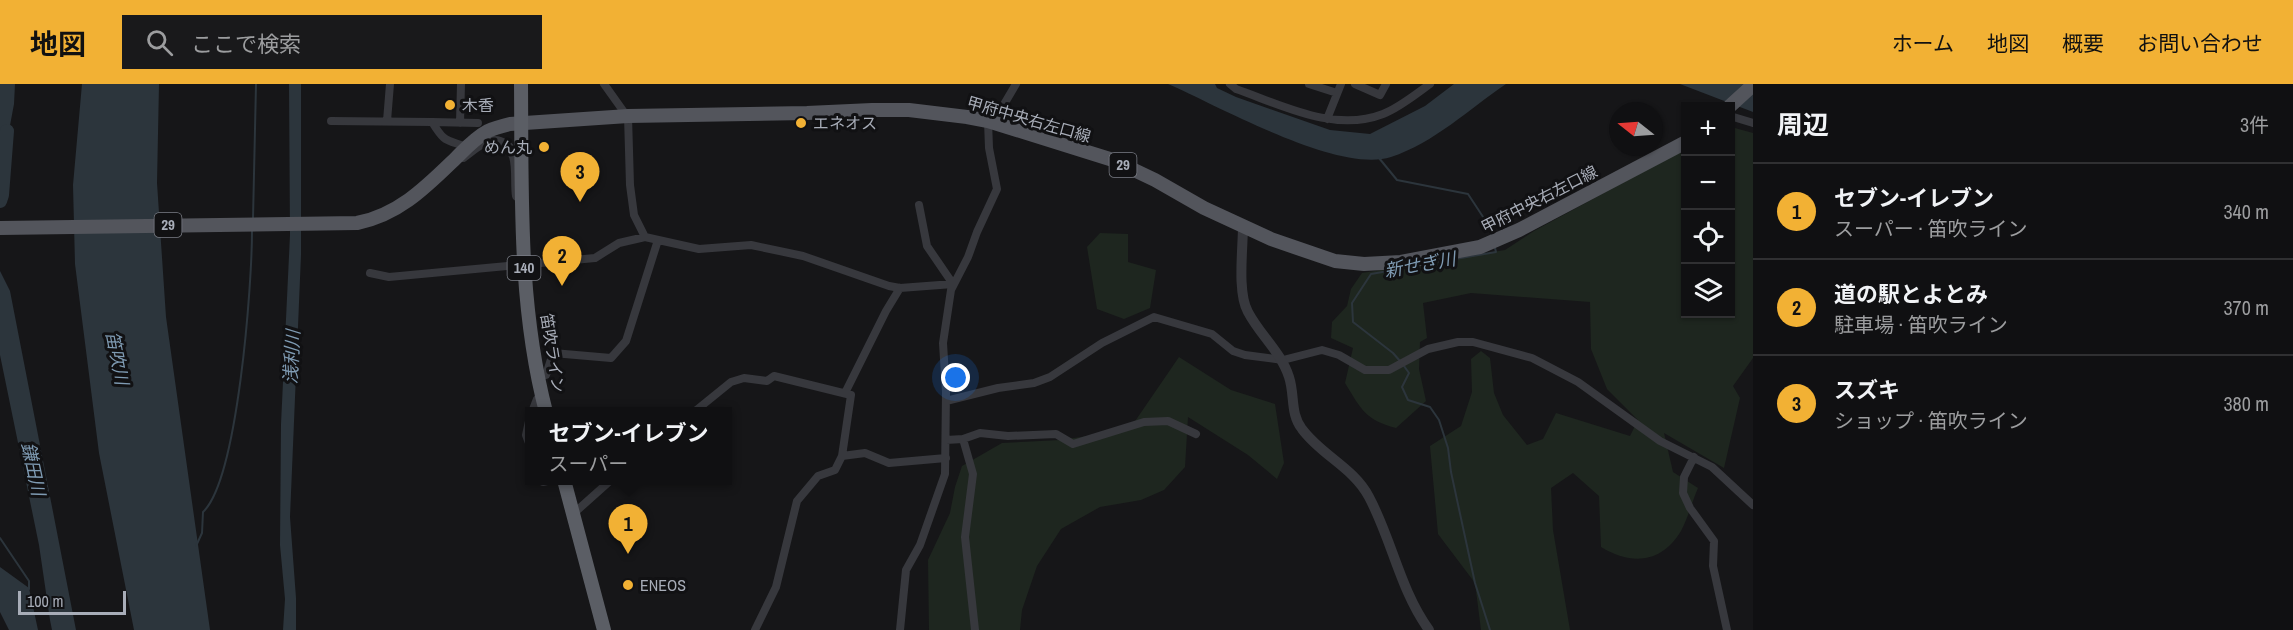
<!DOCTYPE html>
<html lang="ja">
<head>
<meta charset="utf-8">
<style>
  body { margin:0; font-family:"Archivo Narrow","Noto Sans JP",sans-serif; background:#19191b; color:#f1f3f6 }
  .controls { position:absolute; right:18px; top:18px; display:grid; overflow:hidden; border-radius:0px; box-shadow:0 2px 4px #0004 }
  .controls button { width:54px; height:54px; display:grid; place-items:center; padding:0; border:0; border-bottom:2px solid #303032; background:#101012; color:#f1f3f6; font:30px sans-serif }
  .compass { position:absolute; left:1609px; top:18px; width:54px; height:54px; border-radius:50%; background:#101012; box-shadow:0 2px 4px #0004; rotate:287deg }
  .scale { position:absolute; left:18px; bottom:15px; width:108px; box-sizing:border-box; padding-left:6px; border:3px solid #a8adb8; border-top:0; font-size:16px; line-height:21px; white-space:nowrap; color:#a8adb8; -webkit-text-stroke:4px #111113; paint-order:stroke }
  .you { position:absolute; left:956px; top:294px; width:21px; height:21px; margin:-15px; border:4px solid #fff; border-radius:50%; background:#1a73e8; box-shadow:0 0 0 9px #1a73e833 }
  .badge { display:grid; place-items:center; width:39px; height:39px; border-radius:50%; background:#f2b134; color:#111; font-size:20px; font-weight:700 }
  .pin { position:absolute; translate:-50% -50px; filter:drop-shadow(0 2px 3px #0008) }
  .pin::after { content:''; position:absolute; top:32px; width:21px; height:18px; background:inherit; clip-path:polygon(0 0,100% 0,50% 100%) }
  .popup { position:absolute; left:525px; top:323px; width:207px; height:78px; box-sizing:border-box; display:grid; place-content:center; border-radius:0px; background:#101012; filter:drop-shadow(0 2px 4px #0005); font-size:20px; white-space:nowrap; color:#9c9d9f }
  .popup b { font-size:22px; color:#f1f3f6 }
  .popup::after { content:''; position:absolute; left:50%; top:100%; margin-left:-12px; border:12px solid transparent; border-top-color:#101012 }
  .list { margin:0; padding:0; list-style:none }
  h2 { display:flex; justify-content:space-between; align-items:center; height:78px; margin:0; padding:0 24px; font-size:26px }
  h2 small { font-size:20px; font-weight:400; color:#9c9d9f }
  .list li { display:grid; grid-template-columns:39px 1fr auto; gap:18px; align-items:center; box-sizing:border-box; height:96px; padding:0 24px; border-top:2px solid #303032 }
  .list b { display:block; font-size:22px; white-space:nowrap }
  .list p { margin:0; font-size:20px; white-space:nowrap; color:#9c9d9f }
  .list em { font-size:20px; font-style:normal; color:#9c9d9f }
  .icon { flex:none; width:33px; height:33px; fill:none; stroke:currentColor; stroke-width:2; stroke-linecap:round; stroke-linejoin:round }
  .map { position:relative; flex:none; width:1753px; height:546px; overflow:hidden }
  header { display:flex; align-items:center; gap:36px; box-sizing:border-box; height:84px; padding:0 30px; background:#f2b134; color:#111 }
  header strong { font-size:28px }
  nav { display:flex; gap:33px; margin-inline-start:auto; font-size:21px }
  .search { width:420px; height:54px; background:#19191b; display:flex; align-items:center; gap:15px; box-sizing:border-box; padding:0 21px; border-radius:0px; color:#9c9d9f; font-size:22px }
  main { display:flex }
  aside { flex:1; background:#101012 }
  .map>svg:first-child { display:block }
  .green { fill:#1e261f }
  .water { fill:#2c353c }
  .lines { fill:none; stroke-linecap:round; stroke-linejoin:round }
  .stream { stroke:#2c353c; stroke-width:2 }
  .river { stroke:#2c353c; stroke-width:14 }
  .minor { stroke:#37383d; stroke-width:8 }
  .tertiary { stroke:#37383d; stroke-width:10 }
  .primary { stroke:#53555c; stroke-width:14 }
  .trunk { stroke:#5b5e65; stroke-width:14 }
  .poi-dot { fill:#f2b134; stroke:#111113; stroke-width:2 }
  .labels { text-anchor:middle; stroke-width:6; stroke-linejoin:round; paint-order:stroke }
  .shield { fill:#111113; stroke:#7b7e86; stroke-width:1.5 }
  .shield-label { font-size:15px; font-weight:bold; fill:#a8adb8 }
  .poi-label { font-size:16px; fill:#a8adb8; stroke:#111113; text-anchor:start }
  .street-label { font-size:16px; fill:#a8adb8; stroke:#111113 }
  .water-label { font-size:18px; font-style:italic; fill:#7f9bb3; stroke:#111113 }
</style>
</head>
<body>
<header>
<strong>地図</strong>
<div class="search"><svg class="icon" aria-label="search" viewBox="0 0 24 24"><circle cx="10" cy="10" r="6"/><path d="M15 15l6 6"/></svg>ここで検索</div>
<nav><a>ホーム</a><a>地図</a><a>概要</a><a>お問い合わせ</a></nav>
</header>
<main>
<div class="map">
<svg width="1753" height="546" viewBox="0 0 1753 546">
  <rect width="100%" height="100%" fill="#161618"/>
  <!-- green -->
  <path class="green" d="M 1731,43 L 1753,49 L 1753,274 L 1733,302 L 1740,314 L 1724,384 L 1664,349 L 1673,388 L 1698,404 C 1692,418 1688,434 1681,447 C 1661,480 1631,481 1601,463 L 1599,412 L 1573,389 L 1551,404 L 1553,446 L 1570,546 L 1481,546 L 1475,499 L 1438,450 L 1430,362 L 1461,342 L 1472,308 L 1471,275 L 1481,267 L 1490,274 L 1494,309 L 1503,331 L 1527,361 L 1543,355 L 1556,329 L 1630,352 L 1638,336 L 1607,305 L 1591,265 L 1590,218 L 1471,209 L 1423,219 L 1427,254 L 1420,258 L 1419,285 L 1426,317 L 1396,344 C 1365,336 1361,325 1345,299 L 1353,264 L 1331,254 L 1332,238 L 1347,222 L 1351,205 L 1362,189 L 1505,166 L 1534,147 L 1685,65 L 1686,230 L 1730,230 Z
    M 1100,149 L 1128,150 L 1128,178 L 1156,186 L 1150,224 L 1124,235 L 1097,225 L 1087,163 Z
    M 1179,273 L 1231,306 L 1275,320 L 1284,379 L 1277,395 L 1248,371 L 1188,333 L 1185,383 L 1164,406 L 1141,416 L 1100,423 L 1061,445 L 1037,482 L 1022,526 L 1020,546 L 929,546 L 928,476 L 950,429 L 955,403 L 962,382 L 1002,359 L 1060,356 L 1129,346 Z"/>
  <!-- water -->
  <path class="water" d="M 0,0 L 15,0 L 14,20 L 0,95 Z
    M 82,0 L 159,0 L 157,99 L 166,233 L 210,546 L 134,546 L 99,369 L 75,180 L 73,101 Z
    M 289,0 L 301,0 L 301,171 L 290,433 L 296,514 L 296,546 L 283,546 L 285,515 L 280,461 L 281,340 L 290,151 Z
    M 1168,0 L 1215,0 L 1217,4 L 1236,13 L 1330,46 L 1370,50 L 1425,22 L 1454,0 L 1506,0 C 1469,25 1434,59 1391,73 C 1338,90 1219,22 1168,0 Z
    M 1680,0 L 1753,0 L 1753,28 Z
    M 0,187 L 10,207 L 76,546 L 52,546 L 50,536 L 39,461 L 0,271 Z
    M 0,483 L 29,504 L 38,546 L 9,546 L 0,528 Z"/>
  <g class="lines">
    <!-- stream -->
    <path class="stream" d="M 1379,74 L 1397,96 L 1468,110 L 1491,145 L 1492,152
      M 253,135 L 256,0
      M 1420,181 L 1496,168 L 1495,164
      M 1400,185 L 1371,190 L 1352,219 L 1353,238 L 1393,269 L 1400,277
      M 1404,282 L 1409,289 L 1402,303 L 1408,316 L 1430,323 L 1439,336 L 1448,364 L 1451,388 L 1475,499 L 1490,546
      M 0,454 L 29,497 L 29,505
      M 196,462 L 202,449 L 203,428 C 238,395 252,200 252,147"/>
    <!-- river -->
    <path class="river" d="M 0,117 L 2,111 L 7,47"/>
    <!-- minor -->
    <path class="minor" d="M 604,0 L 624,28 L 625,33
      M 1230,0 L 1236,5 C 1282,21 1334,49 1383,30 C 1399,24 1416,10 1430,0
      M 1309,0 L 1337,9
      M 1355,0 L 1380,11 L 1386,0
      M 628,32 L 630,101 L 634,131 L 645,153
      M 1730,32 L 1753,39
      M 1327,35 L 1341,0
      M 331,37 L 432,38
      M 387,37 L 390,0
      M 460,39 L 461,0
      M 993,39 L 1016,0
      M 467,63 C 445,55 445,59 432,38 L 478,39
      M 919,121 L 927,162 L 953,200
      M 370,189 L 389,193 L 595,174 L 619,159 L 645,153 L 699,165 L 751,161 L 803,172 L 889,202 L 900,204 L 953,200
      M 539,293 L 546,291 L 553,269 L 611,274 L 626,257 L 658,156
      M 845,309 L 886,227 L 900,204
      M 946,317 L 998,304 L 1034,299 L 1050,293 L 1102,259 L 1154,233 L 1212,250 L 1233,267 L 1245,271 L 1283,276 L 1322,266 L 1339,271 L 1365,286 L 1389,286 L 1428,265 L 1458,258 L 1473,258 L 1532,274 L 1578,298 L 1660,357 L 1712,383 L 1753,421
      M 532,328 L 537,315 L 542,311
      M 694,328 L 731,298 L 744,294 L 767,297 L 774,292 L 851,311 L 842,372 L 835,386 L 818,392 L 797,417 L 776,503 L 755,546
      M 529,337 L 526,351 L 529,359
      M 963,355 L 973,390 L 965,453 L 975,546
      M 946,356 L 963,355 L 980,349 L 1008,352 L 1056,350 L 1073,360 L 1144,338 L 1168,337 L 1196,350
      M 842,372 L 865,369 L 889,379 L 946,374
      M 1694,373 L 1684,393 L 1683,409 L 1690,424 L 1714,457 L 1713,482 L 1727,546
      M 542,396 L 543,398 L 551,396
      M 573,430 L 611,396
      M 900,546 L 906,486 L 920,461 L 945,390 L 946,308 L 943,259 L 951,206 L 968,173 L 977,148 L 997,105 L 989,64 L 988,37"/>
    <!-- tertiary -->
    <path class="tertiary" d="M 463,73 C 469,69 475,63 482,60 C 487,57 495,56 500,58 C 522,65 514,94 517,112
      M 1243,142 C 1243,164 1237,209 1248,228 C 1260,251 1281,268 1289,293 C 1295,311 1290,330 1302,345 C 1321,371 1354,384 1369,413 C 1392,456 1400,506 1429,546"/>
    <!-- primary -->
    <path class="primary" d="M 1730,22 L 1753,1
      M 0,144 L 357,139 C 399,131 427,102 456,74 C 466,64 475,54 488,47 C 494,44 502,42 510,40 L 628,32 L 807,29 L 872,26 L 909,26 L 967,33 L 988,37 L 1113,76 L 1155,96 L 1204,124 L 1271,155 L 1335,177 L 1364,180 L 1401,178 L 1480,163 L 1519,146 L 1686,58"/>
    <!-- trunk -->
    <path class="trunk" d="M 521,0 C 522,109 518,221 546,328
      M 564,396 L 604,546"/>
  </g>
  <!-- markers -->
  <g class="poi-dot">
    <circle cx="450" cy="21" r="6"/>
    <circle cx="801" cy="39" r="6"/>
    <circle cx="544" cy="63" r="6"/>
    <circle cx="628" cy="501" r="6"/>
  </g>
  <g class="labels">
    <!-- shield labels -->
    <g class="shield">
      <rect x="1109.5" y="69" width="27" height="24" rx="4.5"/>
      <rect x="154.5" y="129" width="27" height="24" rx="4.5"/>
      <rect x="507.5" y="172" width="33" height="24" rx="4.5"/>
    </g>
    <g class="shield-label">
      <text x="1123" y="86">29</text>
      <text x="168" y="146">29</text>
      <text x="524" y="189">140</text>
    </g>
    <!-- poi labels -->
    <g class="poi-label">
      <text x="462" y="27">木香</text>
      <text x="813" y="45">エネオス</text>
      <text x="532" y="69" text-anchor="end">めん丸</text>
      <text x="640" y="507">ENEOS</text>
    </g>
    <!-- street labels -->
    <g class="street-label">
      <text transform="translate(1029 35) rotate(16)" y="6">甲府中央右左口線</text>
      <text transform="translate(1539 115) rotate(-27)" y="6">甲府中央右左口線</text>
      <text transform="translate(553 269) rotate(81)" y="6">笛吹ライン</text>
    </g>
    <!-- water labels -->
    <g class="water-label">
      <text transform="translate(1420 181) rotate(-10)" y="6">新せぎ川</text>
      <text transform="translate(292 273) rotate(-87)" y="6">浅利川</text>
      <text transform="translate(117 274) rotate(79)" y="6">笛吹川</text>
      <text transform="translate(33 385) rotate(78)" y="6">鎌田川</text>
    </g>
  </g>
</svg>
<div class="controls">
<button>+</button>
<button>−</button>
<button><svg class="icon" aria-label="locate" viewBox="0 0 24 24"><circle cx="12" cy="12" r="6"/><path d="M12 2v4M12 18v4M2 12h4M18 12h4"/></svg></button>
<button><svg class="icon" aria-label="layers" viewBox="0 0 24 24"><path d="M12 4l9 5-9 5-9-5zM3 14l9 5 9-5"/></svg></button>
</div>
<svg class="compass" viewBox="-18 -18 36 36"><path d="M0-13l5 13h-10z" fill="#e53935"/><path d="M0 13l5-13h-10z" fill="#9c9d9f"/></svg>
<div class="scale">100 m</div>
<div class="you"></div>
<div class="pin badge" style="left:628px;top:470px">1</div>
<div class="popup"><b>セブン-イレブン</b>スーパー</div>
<div class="pin badge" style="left:562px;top:202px">2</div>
<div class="pin badge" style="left:580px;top:118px">3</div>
</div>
<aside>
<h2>周辺<small>3件</small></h2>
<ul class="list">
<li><span class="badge">1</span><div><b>セブン-イレブン</b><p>スーパー · 笛吹ライン</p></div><em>340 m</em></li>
<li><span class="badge">2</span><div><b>道の駅とよとみ</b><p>駐車場 · 笛吹ライン</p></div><em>370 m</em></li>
<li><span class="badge">3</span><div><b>スズキ</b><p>ショップ · 笛吹ライン</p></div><em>380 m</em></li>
</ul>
</aside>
</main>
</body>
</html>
